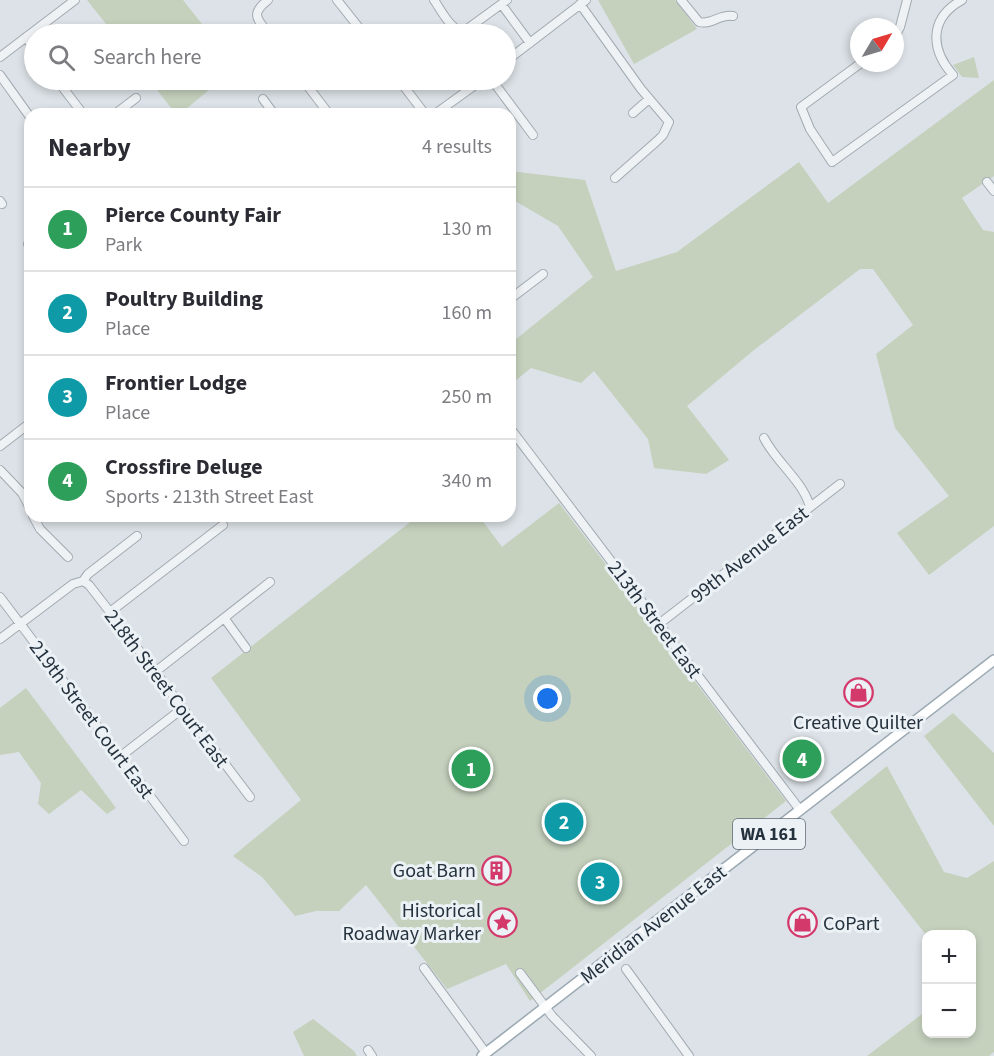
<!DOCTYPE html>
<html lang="en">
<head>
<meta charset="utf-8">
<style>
  body { margin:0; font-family:"Source Sans 3",sans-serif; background:#f2f2f3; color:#2b2b33 }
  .controls { position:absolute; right:18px; bottom:18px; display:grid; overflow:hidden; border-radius:12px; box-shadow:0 3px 9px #0003 }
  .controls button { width:54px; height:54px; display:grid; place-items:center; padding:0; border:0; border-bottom:2px solid #e1e1e2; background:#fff; color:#2b2b33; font:30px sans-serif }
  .compass { position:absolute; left:850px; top:18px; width:54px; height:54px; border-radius:50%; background:#fff; box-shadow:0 3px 9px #0003; rotate:52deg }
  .you { position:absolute; left:548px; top:699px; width:21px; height:21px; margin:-15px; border:4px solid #fff; border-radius:50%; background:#1a73e8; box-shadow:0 0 0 9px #1a73e833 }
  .badge { display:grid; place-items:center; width:39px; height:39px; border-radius:50%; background:#b45309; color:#fff; font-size:20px; font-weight:700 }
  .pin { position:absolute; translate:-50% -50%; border:3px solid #fff; box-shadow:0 2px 6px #0006 }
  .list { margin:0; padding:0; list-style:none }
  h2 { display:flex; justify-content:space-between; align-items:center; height:78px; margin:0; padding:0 24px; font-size:26px }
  h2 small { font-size:20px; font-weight:400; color:#7c7c81 }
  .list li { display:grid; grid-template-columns:39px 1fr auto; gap:18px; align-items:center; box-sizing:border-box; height:84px; padding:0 24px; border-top:2px solid #e1e1e2 }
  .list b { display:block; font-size:22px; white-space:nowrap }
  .list p { margin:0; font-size:20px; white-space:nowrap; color:#7c7c81 }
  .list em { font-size:20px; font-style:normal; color:#7c7c81 }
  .icon { flex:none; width:33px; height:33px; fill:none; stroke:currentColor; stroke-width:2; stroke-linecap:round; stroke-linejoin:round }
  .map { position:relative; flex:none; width:994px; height:1056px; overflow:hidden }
  .search { position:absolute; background:#fff; box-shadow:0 3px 9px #0003; left:24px; top:24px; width:492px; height:66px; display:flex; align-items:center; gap:15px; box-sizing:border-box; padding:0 21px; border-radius:33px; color:#7c7c81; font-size:22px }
  .panel { position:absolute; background:#fff; box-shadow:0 3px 9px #0003; left:24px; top:108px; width:492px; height:414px; border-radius:18px }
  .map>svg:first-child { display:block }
  .green { fill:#c5d1bd }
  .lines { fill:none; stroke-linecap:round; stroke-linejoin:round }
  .minor-casing { stroke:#a1aab1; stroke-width:10 }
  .major-casing { stroke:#9ba9b3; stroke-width:12 }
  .minor { stroke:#eff2f5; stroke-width:8 }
  .major { stroke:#fff; stroke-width:9 }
  .labels { text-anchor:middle; stroke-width:6; stroke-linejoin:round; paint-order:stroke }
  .shield { fill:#ebf1f5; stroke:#606b75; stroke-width:1.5 }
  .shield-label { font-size:18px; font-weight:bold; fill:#25323e }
  .street-label { font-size:20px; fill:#25323e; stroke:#ebf1f5 }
  .poi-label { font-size:20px; fill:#25323e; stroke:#ebf1f5; text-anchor:end }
</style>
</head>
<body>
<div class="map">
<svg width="994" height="1056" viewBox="0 0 994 1056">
  <rect width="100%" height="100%" fill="#dce2e7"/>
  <!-- green -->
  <path class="green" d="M 87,0 L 183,0 L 210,34 L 114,34 Z
    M 598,0 L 675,0 L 697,29 L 634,64 Z
    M 974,57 L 979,78 L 962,77 L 953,65 Z
    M 149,80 L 221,80 L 180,114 L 176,114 Z
    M 994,80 L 994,176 L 962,198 L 983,230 L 994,232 L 994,526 L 929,575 L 897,533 L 949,496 L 895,428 L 876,354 L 913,325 L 873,269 L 860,269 L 754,350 L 687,406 L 729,460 L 706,474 L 654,468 L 648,439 L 594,371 L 581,383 L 531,368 L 510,385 L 510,344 L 593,277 L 558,226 L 510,198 L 510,171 L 585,180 L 616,271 L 677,252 L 799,162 L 828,203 Z
    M 559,503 L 786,801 L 530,1001 L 506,964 L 447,989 L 366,885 L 339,911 L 316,911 L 295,916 L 262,877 L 233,856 L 301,800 L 211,678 L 418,516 L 479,516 L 502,547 Z
    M 26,688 L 116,808 L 107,814 L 81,790 L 49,814 L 38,804 L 41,783 L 19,752 L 0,755 L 0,708 Z
    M 953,713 L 994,753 L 994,826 L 924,736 Z
    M 887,766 L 944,872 L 967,878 L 994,861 L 994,1052 L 989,1056 L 867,1056 L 926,1011 L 926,1034 L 972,1034 L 972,934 L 926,935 L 830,812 Z
    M 313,1019 L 354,1051 L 357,1056 L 304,1056 L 293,1032 Z"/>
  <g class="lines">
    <defs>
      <path id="minor" d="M 268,0 C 250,14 257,19 269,34
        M 337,0 L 364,34
        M 434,0 C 441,10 450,29 463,32 L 507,0
        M 681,0 L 699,22 C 712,25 719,14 733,16
        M 580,4 L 641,89 L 669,122 L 663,135 L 657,141 L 615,178
        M 502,5 L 530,43
        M 895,36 L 900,27 L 907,0
        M 26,37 L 34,49
        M 0,57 L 75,0
        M 506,61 L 586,0
        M 861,63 L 801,107 L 810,129 L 832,162 L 953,75 C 930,49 929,18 962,0
        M 0,75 L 30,117
        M 57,80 L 83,114
        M 303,80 L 329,114
        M 399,80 L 425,114
        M 492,80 L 533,135
        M 263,99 L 274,114
        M 633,113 L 649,99
        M 115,114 L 136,98
        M 435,114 L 482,80
        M 987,182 L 994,191
        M 0,201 L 2,204
        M 28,244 L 30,246
        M 510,299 L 543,274
        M 510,428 L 800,810
        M 764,438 C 776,462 803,481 810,507
        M 0,446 L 30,423
        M 0,470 L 22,493 L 30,508
        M 33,516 L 40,529 L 68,557
        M 83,581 L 89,585 L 110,612 L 250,797
        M 0,597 L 184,841
        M 110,612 L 223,525
        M 225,619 L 246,648
        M 659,624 L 840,484
        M 0,639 L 73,584 L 83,581 L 88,574 L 137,536
        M 155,672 L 270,582
        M 121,756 L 183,708
        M 424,968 L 486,1053
        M 626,969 L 689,1056
        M 520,973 L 552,1016 L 591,1056
        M 368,1050 L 372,1056"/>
      <path id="major" d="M 482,1056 L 994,660"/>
    </defs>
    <!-- minor casing -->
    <use href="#minor" class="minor-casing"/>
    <!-- major casing -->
    <use href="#major" class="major-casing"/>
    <!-- minor -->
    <use href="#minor" class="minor"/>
    <!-- major -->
    <use href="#major" class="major"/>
  </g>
  <!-- icons -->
  <defs>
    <symbol id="shop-ring" viewBox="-11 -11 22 22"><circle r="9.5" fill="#ebf1f5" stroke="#d4396b" stroke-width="1.5"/><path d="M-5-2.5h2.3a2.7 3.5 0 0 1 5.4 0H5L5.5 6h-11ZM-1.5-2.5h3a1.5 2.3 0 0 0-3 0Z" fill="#d4396b"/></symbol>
    <symbol id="building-ring" viewBox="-11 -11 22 22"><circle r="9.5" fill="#ebf1f5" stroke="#d4396b" stroke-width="1.5"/><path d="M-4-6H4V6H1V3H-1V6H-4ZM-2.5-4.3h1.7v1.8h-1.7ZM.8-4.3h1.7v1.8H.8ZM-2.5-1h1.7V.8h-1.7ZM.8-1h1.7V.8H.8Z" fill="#d4396b"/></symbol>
    <symbol id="sight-ring" viewBox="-11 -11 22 22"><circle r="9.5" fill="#ebf1f5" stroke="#d4396b" stroke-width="1.5"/><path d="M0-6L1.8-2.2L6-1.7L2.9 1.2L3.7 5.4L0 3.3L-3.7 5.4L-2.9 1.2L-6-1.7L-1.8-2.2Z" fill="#d4396b"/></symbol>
  </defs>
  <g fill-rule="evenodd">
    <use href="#shop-ring" x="842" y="676" width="33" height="33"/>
    <use href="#building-ring" x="480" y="854" width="33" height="33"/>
    <use href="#sight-ring" x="486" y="906" width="33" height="33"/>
    <use href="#shop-ring" x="786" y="906" width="33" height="33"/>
  </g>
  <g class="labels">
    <!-- shield labels -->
    <rect class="shield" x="733" y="819" width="72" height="30" rx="4.5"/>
    <g class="shield-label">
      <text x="769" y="840">WA 161</text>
    </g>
    <!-- street labels -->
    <g class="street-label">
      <text transform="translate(749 554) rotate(-38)" y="7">99th Avenue East</text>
      <text transform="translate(655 619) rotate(53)" y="7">213th Street East</text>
      <text transform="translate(167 688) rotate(53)" y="7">218th Street Court East</text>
      <text transform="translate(92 719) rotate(53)" y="7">219th Street Court East</text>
      <text transform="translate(653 924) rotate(-38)" y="7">Meridian Avenue East</text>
    </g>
    <!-- poi labels -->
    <g class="poi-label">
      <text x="858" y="729" text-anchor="middle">Creative Quilter</text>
      <text x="476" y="877">Goat Barn</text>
      <text x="481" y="917">Historical<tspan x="481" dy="23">Roadway Marker</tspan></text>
      <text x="823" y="930" text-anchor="start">CoPart</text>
    </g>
  </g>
</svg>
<div class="controls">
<button>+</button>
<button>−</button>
</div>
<svg class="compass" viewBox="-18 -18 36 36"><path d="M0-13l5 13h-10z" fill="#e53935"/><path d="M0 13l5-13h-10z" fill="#7c7c81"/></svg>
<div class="you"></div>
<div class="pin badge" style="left:471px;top:769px;background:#2e9e5b">1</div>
<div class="pin badge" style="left:564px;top:822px;background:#0f9aa8">2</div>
<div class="pin badge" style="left:600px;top:882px;background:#0f9aa8">3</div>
<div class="pin badge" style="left:802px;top:759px;background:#2e9e5b">4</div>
<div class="search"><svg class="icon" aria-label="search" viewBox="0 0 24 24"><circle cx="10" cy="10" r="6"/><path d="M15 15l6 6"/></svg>Search here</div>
<section class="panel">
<h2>Nearby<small>4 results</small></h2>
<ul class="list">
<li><span class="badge" style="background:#2e9e5b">1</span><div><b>Pierce County Fair</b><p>Park</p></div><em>130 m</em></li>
<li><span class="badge" style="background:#0f9aa8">2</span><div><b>Poultry Building</b><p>Place</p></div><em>160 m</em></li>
<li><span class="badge" style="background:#0f9aa8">3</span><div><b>Frontier Lodge</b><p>Place</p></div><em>250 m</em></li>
<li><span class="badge" style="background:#2e9e5b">4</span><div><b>Crossfire Deluge</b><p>Sports · 213th Street East</p></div><em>340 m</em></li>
</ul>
</section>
</div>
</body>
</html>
